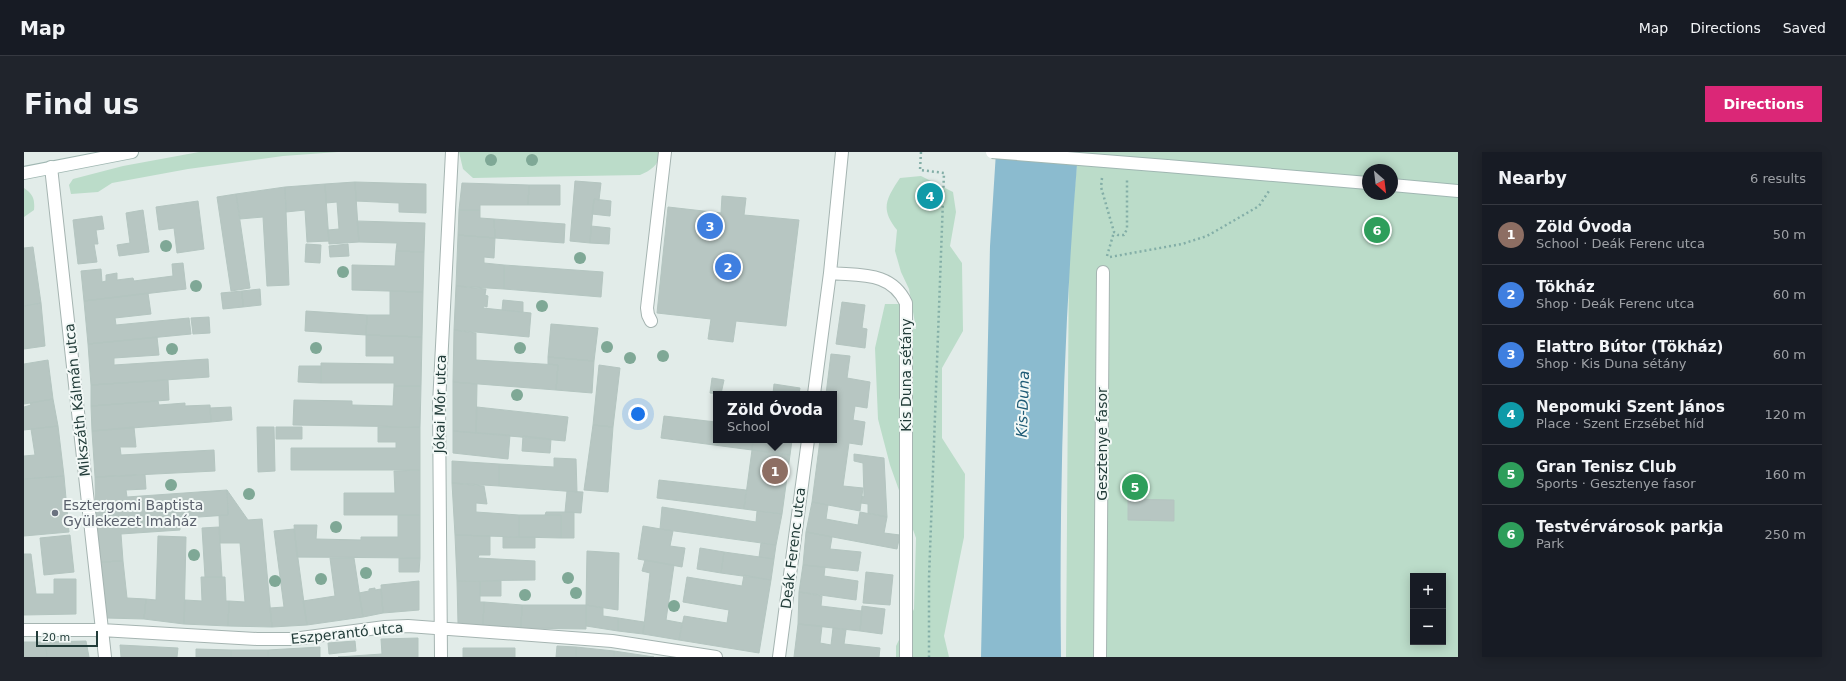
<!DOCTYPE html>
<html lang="en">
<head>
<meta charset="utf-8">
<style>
  body { margin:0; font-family:"DejaVu Sans",sans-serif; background:#20242c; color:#f1f3f6 }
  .controls { position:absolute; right:12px; bottom:12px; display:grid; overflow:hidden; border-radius:0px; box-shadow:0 2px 10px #0003 }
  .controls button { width:36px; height:36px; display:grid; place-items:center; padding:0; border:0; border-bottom:1px solid #363941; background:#171b24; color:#f1f3f6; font:20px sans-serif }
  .compass { position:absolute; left:1338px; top:12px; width:36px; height:36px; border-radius:50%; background:#171b24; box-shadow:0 2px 10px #0003; rotate:152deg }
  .scale { position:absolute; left:12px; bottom:10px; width:62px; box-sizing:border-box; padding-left:4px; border:2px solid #223c39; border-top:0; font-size:11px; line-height:14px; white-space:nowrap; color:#223c39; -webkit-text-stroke:3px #f2f8f6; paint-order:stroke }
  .you { position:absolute; left:614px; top:262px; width:14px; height:14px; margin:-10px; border:3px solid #fff; border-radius:50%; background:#1a73e8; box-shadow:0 0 0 6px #1a73e833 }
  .badge { display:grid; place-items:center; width:26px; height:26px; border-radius:50%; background:#db2777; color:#fff; font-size:13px; font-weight:700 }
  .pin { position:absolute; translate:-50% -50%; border:2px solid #fff; box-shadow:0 1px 4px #0006 }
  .popup { position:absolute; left:689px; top:239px; width:124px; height:52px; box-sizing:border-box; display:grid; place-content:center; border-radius:0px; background:#171b24; filter:drop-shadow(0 1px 3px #0005); font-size:13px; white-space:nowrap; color:#9ea1a6 }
  .popup b { font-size:15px; color:#f1f3f6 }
  .popup::after { content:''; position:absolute; left:50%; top:100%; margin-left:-8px; border:8px solid transparent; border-top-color:#171b24 }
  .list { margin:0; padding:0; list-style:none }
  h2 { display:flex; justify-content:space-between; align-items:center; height:52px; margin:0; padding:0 16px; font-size:17px }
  h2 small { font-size:13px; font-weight:400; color:#9ea1a6 }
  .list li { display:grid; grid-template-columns:26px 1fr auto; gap:12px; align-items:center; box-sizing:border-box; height:60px; padding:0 16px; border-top:1px solid #363941 }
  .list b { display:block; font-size:15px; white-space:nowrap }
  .list p { margin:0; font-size:13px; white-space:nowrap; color:#9ea1a6 }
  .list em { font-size:13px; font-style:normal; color:#9ea1a6 }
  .map { position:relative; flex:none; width:1434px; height:505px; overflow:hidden; border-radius:0px }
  header { display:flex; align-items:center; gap:24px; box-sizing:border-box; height:56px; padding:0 20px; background:#171b24; border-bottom:1px solid #363941 }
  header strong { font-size:19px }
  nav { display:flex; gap:22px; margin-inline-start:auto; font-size:14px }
  .intro { display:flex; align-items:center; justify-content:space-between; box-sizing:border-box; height:96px; padding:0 24px }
  h1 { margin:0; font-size:28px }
  .button { padding:10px 18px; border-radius:0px; background:#db2777; color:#fff; font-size:14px; font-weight:700 }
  main { display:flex; gap:24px; padding:0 24px }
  aside { flex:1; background:#171b24; border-radius:0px; box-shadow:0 2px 10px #0003 }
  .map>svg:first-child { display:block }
  .green { fill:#bbdcc9; fill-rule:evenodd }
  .water { fill:#8bbbcf }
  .building { fill:#b7c6c2; stroke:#b4c5c0 }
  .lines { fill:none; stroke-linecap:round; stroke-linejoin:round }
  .minor-casing { stroke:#a5b4b1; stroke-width:14 }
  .secondary-casing { stroke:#a0b7b2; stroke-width:14 }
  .path { stroke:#83aea7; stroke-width:2.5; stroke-dasharray:2 3; stroke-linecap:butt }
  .minor { stroke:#fff; stroke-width:12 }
  .secondary { stroke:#fff; stroke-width:12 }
  .secondary-bridge-casing { stroke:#a0b7b2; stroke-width:14; stroke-linecap:butt }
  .secondary-bridge { stroke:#fff; stroke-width:12 }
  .tree { fill:#7fa896 }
  .worship-dot { fill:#6b7280; stroke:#f2f8f6; stroke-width:1.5 }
  .labels { text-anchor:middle; stroke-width:4; stroke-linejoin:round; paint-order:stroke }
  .street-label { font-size:14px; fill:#223c39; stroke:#f2f8f6 }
  .worship-label { font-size:14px; fill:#5b616d; stroke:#f2f8f6; text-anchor:start }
  .water-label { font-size:15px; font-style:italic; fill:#1e5b76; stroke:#f2f8f6 }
</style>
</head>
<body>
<header>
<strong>Map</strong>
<nav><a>Map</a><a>Directions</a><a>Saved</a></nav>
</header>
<div class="intro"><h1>Find us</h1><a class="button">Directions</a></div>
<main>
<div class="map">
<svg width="1434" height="505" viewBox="0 0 1434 505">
  <rect width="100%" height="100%" fill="#e2ece9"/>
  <!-- green -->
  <path class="green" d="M 175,0 L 314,0 L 259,4 L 164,17 L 88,31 L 74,40 L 47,42 L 45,33 L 49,27 L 99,14 Z
    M 435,0 L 635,0 C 636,13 627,18 616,23 L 449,26 L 439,17 Z
    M 1054,0 L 1434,0 L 1434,505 L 1042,505 L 1045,100 ZM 1344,18 L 1368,18 L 1368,42 L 1344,42 ZM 1389,424 L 1419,424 L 1419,490 L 1389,490 Z
    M 897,24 L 929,40 L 932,60 L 926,94 L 938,111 L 939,179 L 918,216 L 918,286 L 941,322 L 940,385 L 920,484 L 925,505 L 872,505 L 872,494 L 890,457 L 892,386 L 866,313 L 854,267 L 851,196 L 861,152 L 875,152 L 877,175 L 892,177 L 885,137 L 877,120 L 871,99 L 873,78 C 856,57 862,47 876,26 Z
    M 0,36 C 9,42 11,47 10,58 L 0,65 Z"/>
  <!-- water -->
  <path class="water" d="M 972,0 L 1054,0 C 1040,167 1035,337 1037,505 L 957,505 L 966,94 Z"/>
  <!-- building -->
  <path class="building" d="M 551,29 L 577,31 L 575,48 L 570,47 L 566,91 L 546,89 Z
    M 331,30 L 402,32 L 402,61 L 375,60 L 375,51 L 332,49 Z
    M 331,30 L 335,90 L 305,92 L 304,78 L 315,77 L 313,50 L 302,51 L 301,32 Z
    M 438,31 L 505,33 L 504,53 L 456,53 L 456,58 L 435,58 Z
    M 301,32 L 305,89 L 283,90 L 281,58 L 262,60 L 261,35 Z
    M 505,33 L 536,33 L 536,53 L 504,53 Z
    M 261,35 L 265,133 L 243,134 L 239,65 L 216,67 L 212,42 Z
    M 212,42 L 226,136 L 207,139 L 193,45 Z
    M 698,44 L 722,46 L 720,63 L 775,68 L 762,174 L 712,169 L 709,190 L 684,187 L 687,167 L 633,161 L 644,55 L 697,61 Z
    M 570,47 L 587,49 L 586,64 L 568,62 Z
    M 174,49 L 180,97 L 153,101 L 150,76 L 135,78 L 132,55 Z
    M 119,58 L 125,100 L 95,104 L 93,93 L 106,91 L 102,61 Z
    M 435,58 L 456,58 L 456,66 L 470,67 L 471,86 L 434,83 Z
    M 78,64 L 80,77 L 72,78 L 74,92 L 70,92 L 73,110 L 54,112 L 49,68 Z
    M 470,67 L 541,72 L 540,91 L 471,86 Z
    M 333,69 L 401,71 L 400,100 L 372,99 L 373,91 L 335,90 Z
    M 567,74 L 586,76 L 585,92 L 566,91 Z
    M 434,83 L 471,86 L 470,106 L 460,105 L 460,111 L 480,113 L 480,137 L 432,134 Z
    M 282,92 L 297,93 L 296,111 L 281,110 Z
    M 324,92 L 325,104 L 306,105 L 305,94 Z
    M 9,95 L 17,151 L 0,154 L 0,96 Z
    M 372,99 L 400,100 L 399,140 L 328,138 L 328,113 L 371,114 Z
    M 159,111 L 162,137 L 60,149 L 57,119 L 77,117 L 78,130 L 82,129 L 82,123 L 93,121 L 93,128 L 109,126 L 110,129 L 149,124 L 148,112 Z
    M 480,113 L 579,120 L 577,145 L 480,137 Z
    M 432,134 L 462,137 L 461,143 L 464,144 L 463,155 L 460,154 L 459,156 L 507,161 L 505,185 L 430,178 Z
    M 236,137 L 237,153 L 219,155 L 218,139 Z
    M 218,139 L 219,155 L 199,157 L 197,141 Z
    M 366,139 L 399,140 L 398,185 L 342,183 L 343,163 L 366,163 Z
    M 124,141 L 127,162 L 91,166 L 92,173 L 165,166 L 167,182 L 64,192 L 60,149 Z
    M 479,148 L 499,150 L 499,160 L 478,158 Z
    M 818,150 L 841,153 L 838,176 L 843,177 L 841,196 L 812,192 Z
    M 17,151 L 21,194 L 0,197 L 0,154 Z
    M 282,159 L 343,163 L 342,183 L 281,179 Z
    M 185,165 L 186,181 L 169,182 L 167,166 Z
    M 527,172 L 574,176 L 570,209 L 524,205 Z
    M 430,178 L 452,181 L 452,208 L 534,213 L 532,238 L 429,230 Z
    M 342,183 L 398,185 L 397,234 L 370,234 L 370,231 L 297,231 L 297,211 L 370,212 L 370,204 L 342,204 Z
    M 133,185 L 135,203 L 90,206 L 90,213 L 184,207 L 185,225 L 67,233 L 64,192 Z
    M 807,202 L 826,204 L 823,226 L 846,230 L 843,256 L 831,254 L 829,268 L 841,270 L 838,293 L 825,291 L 819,334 L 839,336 L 836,359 L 788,350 L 796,288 L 810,288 L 810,242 L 802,242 Z
    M 524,205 L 570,209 L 568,241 L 532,238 L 534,213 L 524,212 Z
    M 24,208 L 29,247 L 0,252 L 0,212 Z
    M 575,213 L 596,216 L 589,275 L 569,273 Z
    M 275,214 L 297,214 L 297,231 L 274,230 Z
    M 688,226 L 700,228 L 697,242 L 686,241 Z
    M 144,228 L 145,248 L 67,254 L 67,233 Z
    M 429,230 L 453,232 L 452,281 L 429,279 Z
    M 750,232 L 776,236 L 775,242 L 749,242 Z
    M 370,234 L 397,234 L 396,275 L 269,273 L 270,248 L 328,249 L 328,253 L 369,254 Z
    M 29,247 L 34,274 L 0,278 L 0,255 L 7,253 L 6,251 Z
    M 134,249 L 135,253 L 161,251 L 161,254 L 186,253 L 187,270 L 68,279 L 67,254 Z
    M 207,255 L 208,268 L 187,270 L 186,256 Z
    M 453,255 L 544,265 L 541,289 L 452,281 Z
    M 640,264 L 692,270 L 692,288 L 729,288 L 728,298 L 637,286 Z
    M 569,273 L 589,275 L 584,340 L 560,338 Z
    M 34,274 L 40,324 L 0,327 L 0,304 L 11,303 L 7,277 Z
    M 110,275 L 112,295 L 96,295 L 97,303 L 190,298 L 191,319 L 71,325 L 68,279 Z
    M 233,275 L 250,275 L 251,319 L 234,320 Z
    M 252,275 L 278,275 L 278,287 L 252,287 Z
    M 354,275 L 396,275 L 396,318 L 267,318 L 267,296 L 372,296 L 372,290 L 354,290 Z
    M 429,279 L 486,283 L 484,307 L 429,301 Z
    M 499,284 L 527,287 L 526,301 L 498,299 Z
    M 729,288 L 768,288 L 766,303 L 728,298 Z
    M 728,298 L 766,303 L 758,362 L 720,357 Z
    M 830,302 L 860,306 L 863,365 L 844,361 L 844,352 L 837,351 L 838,344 L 840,345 L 839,311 L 830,309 Z
    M 530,306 L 552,307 L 553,340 L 475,334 L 475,312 L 530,315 Z
    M 428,309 L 475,312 L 475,334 L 428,331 Z
    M 396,318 L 396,363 L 320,363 L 320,341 L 371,341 L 370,319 Z
    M 121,323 L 122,337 L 102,338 L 103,345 L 203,338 L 204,363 L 72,372 L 71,325 Z
    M 40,324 L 45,380 L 0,384 L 0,327 Z
    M 635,328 L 722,338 L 720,357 L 633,346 Z
    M 428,331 L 460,334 L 463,352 L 452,351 L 452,360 L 495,363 L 495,385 L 431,383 Z
    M 203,338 L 224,368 L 238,367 L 248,475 L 204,474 L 205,449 L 221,450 L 216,391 L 196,391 L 195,363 L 204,363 Z
    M 543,339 L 559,340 L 557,361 L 541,360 Z
    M 1104,347 L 1150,348 L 1150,369 L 1104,368 Z
    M 788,350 L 804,353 L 802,367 L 834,373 L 836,360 L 863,365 L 860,381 L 876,383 L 873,397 L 782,380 Z
    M 638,355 L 732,370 L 733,359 L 758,362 L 752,393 L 636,377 Z
    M 522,360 L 550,360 L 550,386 L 537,386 L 537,363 L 521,363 Z
    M 374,363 L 396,363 L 396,406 L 273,405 L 270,373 L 293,373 L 292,387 L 337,388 L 337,385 L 374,385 Z
    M 495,363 L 537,363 L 537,386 L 495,385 Z
    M 156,366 L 156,378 L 97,382 L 99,409 L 76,410 L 72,372 Z
    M 619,374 L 649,379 L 646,394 L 661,396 L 658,415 L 614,407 Z
    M 195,375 L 198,425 L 181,425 L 178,376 Z
    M 270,377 L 283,473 L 248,475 L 246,456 L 260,455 L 250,379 Z
    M 782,380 L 808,385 L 806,397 L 837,400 L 834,419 L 779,413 Z
    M 46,383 L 50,420 L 20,423 L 16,386 Z
    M 431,383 L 466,384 L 466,403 L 455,403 L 454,406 L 511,409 L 511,428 L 433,429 Z
    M 134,384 L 162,385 L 160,472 L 120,467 L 122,447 L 132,448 Z
    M 479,385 L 511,385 L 511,396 L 479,396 Z
    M 737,391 L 752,393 L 750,407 L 735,405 Z
    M 676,396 L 700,400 L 697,421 L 673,417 Z
    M 563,399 L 595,401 L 594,458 L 562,453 Z
    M 700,400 L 750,407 L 747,428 L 697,421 Z
    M 0,402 L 7,402 L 12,442 L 30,442 L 30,427 L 52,427 L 52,462 L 0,463 Z
    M 306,406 L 330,406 L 339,465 L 283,473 L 279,449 L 311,444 Z
    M 375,406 L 396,406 L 395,420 L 375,420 Z
    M 621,408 L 650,413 L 642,468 L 658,471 L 655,488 L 619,482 L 626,421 L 618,419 Z
    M 99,409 L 103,446 L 122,447 L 120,467 L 82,466 L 76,410 Z
    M 779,413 L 801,415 L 800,424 L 834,429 L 832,448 L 775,440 Z
    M 842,420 L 869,423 L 866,453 L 839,451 Z
    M 720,423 L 747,428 L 735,501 L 655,488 L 660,464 L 703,471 L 705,458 L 659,450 L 663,425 L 718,434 Z
    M 177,425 L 201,425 L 202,449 L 205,449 L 204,474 L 160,472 L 161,448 L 178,449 Z
    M 395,429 L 395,458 L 359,461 L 357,433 Z
    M 433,429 L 456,429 L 456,450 L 460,450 L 459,473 L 434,472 Z
    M 456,429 L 477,429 L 477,444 L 456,444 Z
    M 351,436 L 351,438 L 357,437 L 359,461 L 339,465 L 335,441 L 345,439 L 345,437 Z
    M 775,440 L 798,444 L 797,454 L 838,459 L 836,479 L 774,472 Z
    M 460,450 L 498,453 L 497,476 L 459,473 Z
    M 498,453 L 562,453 L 562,477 L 497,476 Z
    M 562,453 L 579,456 L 579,464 L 594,466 L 594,479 L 562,474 Z
    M 838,454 L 861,457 L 858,482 L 836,479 Z
    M 594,466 L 620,470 L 619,482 L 594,479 Z
    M 774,472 L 798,474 L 796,491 L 807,493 L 809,476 L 822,478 L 820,492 L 856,496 L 855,505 L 770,505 Z
    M 394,486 L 394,505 L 314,505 L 358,502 L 357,487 Z
    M 62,489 L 65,505 L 23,505 L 21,490 Z
    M 331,489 L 332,499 L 305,502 L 304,491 Z
    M 0,490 L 21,490 L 23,505 L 0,505 Z
    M 96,493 L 154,496 L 153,505 L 97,505 Z
    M 533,494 L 552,495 L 552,505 L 532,505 Z
    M 296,495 L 296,505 L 244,505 L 244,498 Z
    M 552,495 L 590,499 L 590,505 L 552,505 Z
    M 439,496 L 491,496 L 491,505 L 439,505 Z
    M 172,497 L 207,498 L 207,505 L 172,505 Z
    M 207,498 L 244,498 L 244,505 L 207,505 Z
    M 590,499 L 630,505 L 590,505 Z"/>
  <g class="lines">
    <defs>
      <path id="minor" d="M 27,15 L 81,505
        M 806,121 C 836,124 867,119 882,151 L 882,505
        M 627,169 L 624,163 L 623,156 L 641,0
        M 790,242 L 806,121 L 818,0
        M 0,478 L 77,478 L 233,487 L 269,487 L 361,475 L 384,474 L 588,489 L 692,505
        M 417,505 L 415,252 L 428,0
        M 755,505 L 784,288
        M 1076,505 L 1079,120"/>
      <path id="secondary" d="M 1143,14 L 1344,31
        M 0,21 L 108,0
        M 1368,33 L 1434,39"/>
    </defs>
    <!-- minor casing -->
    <use href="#minor" class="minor-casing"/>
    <!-- secondary casing -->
    <use href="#secondary" class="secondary-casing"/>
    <!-- path -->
    <path class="path" d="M 897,0 L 896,18 L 920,21 L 905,426 L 905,505
      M 1078,26 L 1077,35 L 1090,80 L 1094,83 L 1100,83 L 1103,77 L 1103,26
      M 1083,104 L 1090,80
      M 1086,105 L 1158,92 L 1183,84 L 1235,54 L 1245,39"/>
    <!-- minor -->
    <use href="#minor" class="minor"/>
    <!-- secondary -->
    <use href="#secondary" class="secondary"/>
    <defs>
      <path id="secondary-bridge" d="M 968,0 L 1143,14"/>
    </defs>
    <!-- secondary-bridge casing -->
    <use href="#secondary-bridge" class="secondary-bridge-casing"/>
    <!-- secondary-bridge -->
    <use href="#secondary-bridge" class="secondary-bridge"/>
  </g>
  <!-- trees -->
  <g class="tree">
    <circle cx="467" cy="8" r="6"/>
    <circle cx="508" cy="8" r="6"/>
    <circle cx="142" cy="94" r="6"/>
    <circle cx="556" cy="106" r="6"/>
    <circle cx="319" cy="120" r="6"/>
    <circle cx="172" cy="134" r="6"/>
    <circle cx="518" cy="154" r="6"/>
    <circle cx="583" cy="195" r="6"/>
    <circle cx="292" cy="196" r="6"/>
    <circle cx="496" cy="196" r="6"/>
    <circle cx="148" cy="197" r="6"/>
    <circle cx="639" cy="204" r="6"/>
    <circle cx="606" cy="206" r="6"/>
    <circle cx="493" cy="243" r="6"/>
    <circle cx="147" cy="333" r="6"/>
    <circle cx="225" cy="342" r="6"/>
    <circle cx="312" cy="375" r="6"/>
    <circle cx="170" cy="403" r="6"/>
    <circle cx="342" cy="421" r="6"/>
    <circle cx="544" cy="426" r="6"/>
    <circle cx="297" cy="427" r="6"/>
    <circle cx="251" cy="429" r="6"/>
    <circle cx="552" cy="441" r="6"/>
    <circle cx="501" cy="443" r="6"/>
    <circle cx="650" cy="454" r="6"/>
  </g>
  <!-- markers -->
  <circle class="worship-dot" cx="31" cy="361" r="4"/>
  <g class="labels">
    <!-- street labels -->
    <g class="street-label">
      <text transform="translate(882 223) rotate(-90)" y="5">Kis Duna sétány</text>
      <text transform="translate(53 248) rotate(-96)" y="5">Mikszáth Kálmán utca</text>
      <text transform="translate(416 252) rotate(-89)" y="5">Jókai Mór utca</text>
      <text transform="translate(1078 292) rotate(-90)" y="5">Gesztenye fasor</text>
      <text transform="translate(769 396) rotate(-83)" y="5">Deák Ferenc utca</text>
      <text transform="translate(323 481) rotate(-6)" y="5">Eszperantó utca</text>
    </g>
    <!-- worship labels -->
    <g class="worship-label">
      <text x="39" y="358">Esztergomi Baptista<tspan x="39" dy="16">Gyülekezet Imaház</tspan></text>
    </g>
    <!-- water labels -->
    <g class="water-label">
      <text transform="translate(999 252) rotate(-88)" y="5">Kis-Duna</text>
    </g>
  </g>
</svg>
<div class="controls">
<button>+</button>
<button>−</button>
</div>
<svg class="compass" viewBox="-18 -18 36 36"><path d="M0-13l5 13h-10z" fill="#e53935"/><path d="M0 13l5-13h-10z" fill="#9ea1a6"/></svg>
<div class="scale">20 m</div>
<div class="you"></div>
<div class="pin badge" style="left:751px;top:319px;background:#8d6e63">1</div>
<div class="popup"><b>Zöld Óvoda</b>School</div>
<div class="pin badge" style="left:704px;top:115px;background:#3f7fe0">2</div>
<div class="pin badge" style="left:686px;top:74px;background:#3f7fe0">3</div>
<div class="pin badge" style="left:906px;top:44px;background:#0f9aa8">4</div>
<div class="pin badge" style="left:1111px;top:335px;background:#2e9e5b">5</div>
<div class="pin badge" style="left:1353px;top:78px;background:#2e9e5b">6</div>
</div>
<aside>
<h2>Nearby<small>6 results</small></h2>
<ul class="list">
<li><span class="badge" style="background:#8d6e63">1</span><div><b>Zöld Óvoda</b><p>School · Deák Ferenc utca</p></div><em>50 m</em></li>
<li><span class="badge" style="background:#3f7fe0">2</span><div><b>Tökház</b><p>Shop · Deák Ferenc utca</p></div><em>60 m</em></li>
<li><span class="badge" style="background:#3f7fe0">3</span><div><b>Elattro Bútor (Tökház)</b><p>Shop · Kis Duna sétány</p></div><em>60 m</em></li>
<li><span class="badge" style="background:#0f9aa8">4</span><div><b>Nepomuki Szent János</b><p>Place · Szent Erzsébet híd</p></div><em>120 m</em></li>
<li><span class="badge" style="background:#2e9e5b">5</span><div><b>Gran Tenisz Club</b><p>Sports · Gesztenye fasor</p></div><em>160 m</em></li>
<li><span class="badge" style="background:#2e9e5b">6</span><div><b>Testvérvárosok parkja</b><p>Park</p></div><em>250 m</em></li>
</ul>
</aside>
</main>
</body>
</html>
